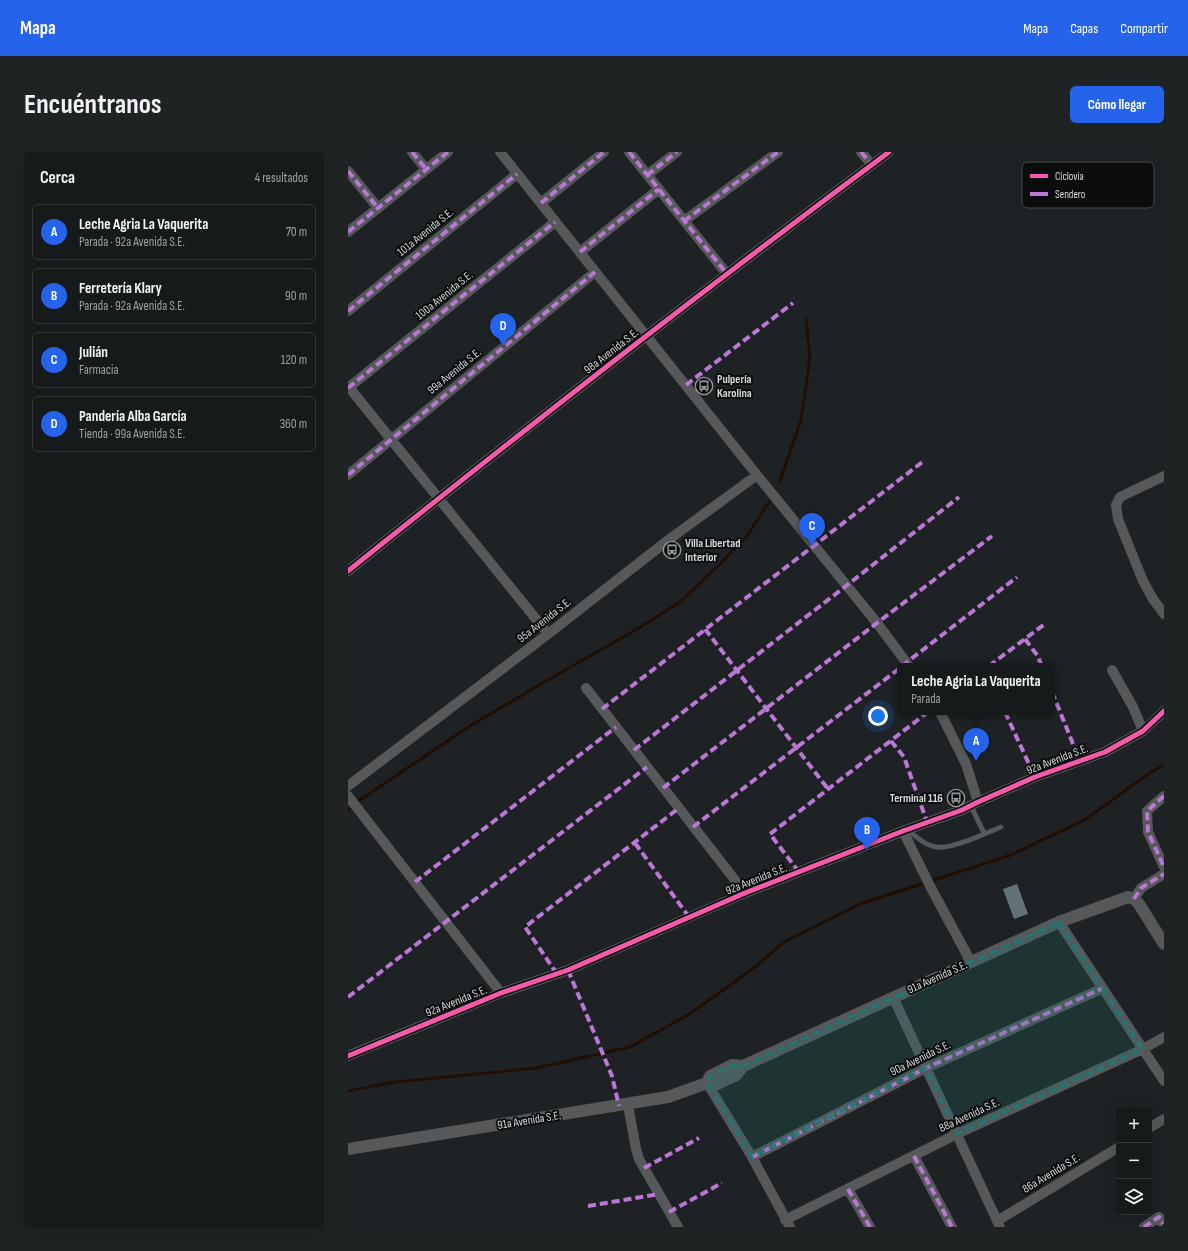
<!DOCTYPE html>
<html lang="es">
<head>
<meta charset="utf-8">
<style>
  body { margin:0; font-family:"Sofia Sans Condensed",sans-serif; background:#202324; color:#f1f3f6 }
  .controls { position:absolute; right:12px; bottom:12px; display:grid; overflow:hidden; border-radius:6px; box-shadow:0 4px 16px #0002 }
  .controls button { width:36px; height:36px; display:grid; place-items:center; padding:0; border:0; border-bottom:1px solid #36383a; background:#171a1b; color:#f1f3f6; font:20px sans-serif }
  .you { position:absolute; left:530px; top:564px; width:14px; height:14px; margin:-10px; border:3px solid #fff; border-radius:50%; background:#1a73e8; box-shadow:0 0 0 6px #1a73e833 }
  .badge { display:grid; place-items:center; width:26px; height:26px; border-radius:50%; background:#2563eb; color:#fff; font-size:13px; font-weight:700 }
  .pin { position:absolute; translate:-50% -33px; filter:drop-shadow(0 1px 2px #0008) }
  .pin::after { content:''; position:absolute; top:21px; width:14px; height:12px; background:inherit; clip-path:polygon(0 0,100% 0,50% 100%) }
  .popup { position:absolute; left:549px; top:511px; width:158px; height:52px; box-sizing:border-box; display:grid; place-content:center; border-radius:6px; background:#171a1b; filter:drop-shadow(0 1px 3px #0005); font-size:13px; white-space:nowrap; color:#9ea1a3 }
  .popup b { font-size:15px; color:#f1f3f6 }
  .popup::after { content:''; position:absolute; left:50%; top:100%; margin-left:-8px; border:8px solid transparent; border-top-color:#171a1b }
  .list { margin:0; padding:0; list-style:none }
  h2 { display:flex; justify-content:space-between; align-items:center; height:52px; margin:0; padding:0 16px; font-size:17px }
  h2 small { font-size:13px; font-weight:400; color:#9ea1a3 }
  .list li { display:grid; grid-template-columns:26px 1fr auto; gap:12px; align-items:center; box-sizing:border-box; height:56px; margin:0 8px 8px; padding:0 8px; border:1px solid #36383a; border-radius:6px }
  .list b { display:block; font-size:15px; white-space:nowrap }
  .list p { margin:0; font-size:13px; white-space:nowrap; color:#9ea1a3 }
  .list em { font-size:13px; font-style:normal; color:#9ea1a3 }
  .icon { flex:none; width:22px; height:22px; fill:none; stroke:currentColor; stroke-width:2; stroke-linecap:round; stroke-linejoin:round }
  .map { position:relative; flex:none; width:816px; height:1075px; overflow:hidden; border-radius:6px }
  header { display:flex; align-items:center; gap:24px; box-sizing:border-box; height:56px; padding:0 20px; background:#2563eb; color:#fff }
  header strong { font-size:19px }
  nav { display:flex; gap:22px; margin-inline-start:auto; font-size:14px }
  .intro { display:flex; align-items:center; justify-content:space-between; box-sizing:border-box; height:96px; padding:0 24px }
  h1 { margin:0; font-size:28px }
  .button { padding:10px 18px; border-radius:6px; background:#2563eb; color:#fff; font-size:14px; font-weight:700 }
  main { display:flex; gap:24px; padding:0 24px }
  aside { flex:1; background:#171a1b; border-radius:6px; box-shadow:0 4px 16px #0002 }
  .map>svg:first-child { display:block }
  .lines { fill:none; stroke-linecap:round; stroke-linejoin:round }
  .stream { stroke:#220f03; stroke-width:3 }
  .building { fill:#637279 }
  .service { stroke:#56585a; stroke-width:5 }
  .minor { stroke:#56585a; stroke-width:10 }
  .tertiary { stroke:#56585a; stroke-width:12 }
  .quiet { stroke:#ba77d6; stroke-width:4; stroke-dasharray:8 4; stroke-linecap:butt }
  .cycleway-casing { stroke:#0a0c0d; stroke-width:8 }
  .cycleway { stroke:#f35aa7; stroke-width:5 }
  .marked { fill:#197b73; fill-opacity:0.2; stroke:#197b73; stroke-width:3; stroke-dasharray:8 5; stroke-linejoin:round }
  .labels { text-anchor:middle; stroke-width:4; stroke-linejoin:round; paint-order:stroke }
  .street-label { font-size:12px; fill:#d5d9da; stroke:#0a0c0d }
  .poi-label { font-size:12px; font-weight:bold; fill:#d5d9da; stroke:#0a0c0d; text-anchor:start }
  .key { fill:#0a0c0d; stroke:#474a4a; stroke-width:1 }
  .key-label { font-size:11px; fill:#d5d9da }
</style>
</head>
<body>
<header>
<strong>Mapa</strong>
<nav><a>Mapa</a><a>Capas</a><a>Compartir</a></nav>
</header>
<div class="intro"><h1>Encuéntranos</h1><a class="button">Cómo llegar</a></div>
<main>
<aside>
<h2>Cerca<small>4 resultados</small></h2>
<ul class="list">
<li><span class="badge">A</span><div><b>Leche Agria La Vaquerita</b><p>Parada · 92a Avenida S.E.</p></div><em>70 m</em></li>
<li><span class="badge">B</span><div><b>Ferretería Klary</b><p>Parada · 92a Avenida S.E.</p></div><em>90 m</em></li>
<li><span class="badge">C</span><div><b>Julián</b><p>Farmacia</p></div><em>120 m</em></li>
<li><span class="badge">D</span><div><b>Pandería Alba García</b><p>Tienda · 99a Avenida S.E.</p></div><em>360 m</em></li>
</ul>
</aside>
<div class="map">
<svg width="816" height="1075" viewBox="0 0 816 1075">
  <rect width="100%" height="100%" fill="#1f2224"/>
  <g class="lines">
    <!-- stream -->
    <path class="stream" d="M 432,329 L 453,268 L 462,205 L 458,167
      M 0,659 L 12,648 L 122,574 L 198,529 L 284,480 L 331,451 L 374,410 L 399,384 L 421,350
      M 0,939 L 47,930 L 189,916 L 282,895 L 340,863 L 406,816 L 436,790 L 512,752 L 663,703 L 738,667 L 800,622 L 816,613"/>
  </g>
  <!-- building -->
  <path class="building" d="M 669,732 L 680,762 L 666,767 L 655,737 Z"/>
  <g class="lines">
    <!-- service -->
    <path class="service" d="M 623,654 L 636,681
      M 559,677 C 568,685 577,693 588,695 C 603,698 638,681 653,675"/>
    <!-- minor -->
    <path class="minor" d="M 64,0 L 78,17
      M 152,0 L 409,323 L 529,471 L 561,514
      M 281,0 L 379,122
      M 513,0 L 524,13
      M 0,19 L 30,56
      M 299,23 L 329,0
      M 193,51 L 256,0
      M 336,69 L 430,0
      M 0,80 L 100,0
      M 232,100 L 311,37
      M 0,159 L 169,22
      M 0,234 L 200,482
      M 0,236 L 207,70
      M 0,323 L 247,120
      M 816,324 L 772,345 L 768,353 L 770,367 L 795,429 L 805,447 L 816,462
      M 0,419 C 178,276 358,136 541,0
      M 764,518 L 785,555 L 795,579
      M 238,536 L 397,741
      M 592,560 L 618,612 L 630,650
      M 0,634 L 200,482 L 319,389 L 409,323
      M 0,644 L 153,841
      M 816,644 L 799,659 L 800,680 L 816,715
      M 555,679 L 583,736 L 623,810
      M 786,747 L 793,736 L 816,722
      M 711,770 L 816,929
      M 545,845 L 652,1075
      M 0,904 L 153,841 L 220,818 L 397,741 L 555,679 L 614,658 L 630,650 L 687,625 L 757,600 L 795,579 L 816,559
      M 359,931 L 404,1005 L 442,1075
      M 280,953 L 288,997 L 291,1007 L 330,1075
      M 801,976 L 816,967
      M 566,1004 L 604,1075
      M 404,1005 L 578,916 L 755,836
      M 500,1037 L 522,1075
      M 437,1068 L 609,982 L 795,897 L 816,885
      M 649,1069 L 771,995
      M 796,1075 L 811,1065 L 816,1073"/>
    <!-- tertiary -->
    <path class="tertiary" d="M 359,931 L 362,924 L 384,913 L 395,914 L 711,770 L 780,745 L 786,747 L 791,752 L 816,792
      M 0,997 L 320,945 L 359,931 L 367,933 L 388,923 L 395,914"/>
    <!-- quiet -->
    <path class="quiet" d="M 64,0 L 78,17
      M 281,0 L 379,122
      M 513,0 L 524,13
      M 0,19 L 30,56
      M 299,23 L 329,0
      M 193,51 L 256,0
      M 336,69 L 430,0
      M 0,80 L 100,0
      M 232,100 L 311,37
      M 0,159 L 169,22
      M 338,233 L 445,151
      M 0,236 L 207,70
      M 0,323 L 247,120
      M 357,477 L 480,637
      M 677,487 L 689,503 L 694,514
      M 554,514 L 669,425
      M 641,514 L 698,471
      M 704,540 L 732,609
      M 254,557 L 577,308
      M 657,560 L 687,625
      M 543,589 L 556,605 L 579,670
      M 286,598 L 498,434 L 611,345
      M 315,636 L 529,471 L 644,384
      M 816,644 L 799,659 L 800,680 L 816,715
      M 345,675 L 552,516
      M 287,691 L 341,765
      M 451,720 L 422,682 L 580,560
      M 67,730 L 268,575
      M 786,747 L 793,736 L 816,722
      M 220,818 L 264,924 L 271,954
      M 209,822 L 177,775 L 331,656
      M 0,845 L 299,615
      M 566,1004 L 604,1075
      M 404,1005 L 578,916 L 755,836
      M 296,1016 L 351,986
      M 500,1037 L 522,1075
      M 240,1054 L 311,1042
      M 321,1060 L 374,1031
      M 796,1075 L 811,1065 L 816,1073"/>
    <defs>
      <path id="cycleway" d="M 0,419 C 178,276 358,136 541,0
        M 0,904 L 153,841 L 220,818 L 397,741 L 555,679 L 614,658 L 630,650 L 687,625 L 757,600 L 795,579 L 816,559"/>
    </defs>
    <!-- cycleway casing -->
    <use href="#cycleway" class="cycleway-casing"/>
    <!-- cycleway -->
    <use href="#cycleway" class="cycleway"/>
  </g>
  <!-- marked area -->
  <path class="marked" d="M 711,770 L 795,897 L 609,982 L 578,916 L 404,1005 L 359,931 L 362,924 L 384,913 L 395,914 Z"/>
  <!-- icons -->
  <defs>
    <symbol id="bus-ring" viewBox="-11 -11 22 22"><circle r="9.5" fill="#0a0c0d" stroke="#95999a" stroke-width="1.5"/><path d="M-5-6H5V4H4V6H2V4H-2V6H-4V4H-5ZM-3.5-4V0h7V-4ZM-3.5 1.2v1.5H-2V1.2ZM2 1.2v1.5H3.5V1.2Z" fill="#95999a"/></symbol>
  </defs>
  <g fill-rule="evenodd">
    <use href="#bus-ring" x="346" y="224" width="20" height="20"/>
    <use href="#bus-ring" x="314" y="388" width="20" height="20"/>
    <use href="#bus-ring" x="598" y="636" width="20" height="20"/>
  </g>
  <g class="labels">
    <!-- street labels -->
    <g class="street-label">
      <text transform="translate(77 80) rotate(-39)" y="4">101a Avenida S.E.</text>
      <text transform="translate(96 143) rotate(-39)" y="4">100a Avenida S.E.</text>
      <text transform="translate(263 199) rotate(-38)" y="4">98a Avenida S.E.</text>
      <text transform="translate(106 219) rotate(-39)" y="4">99a Avenida S.E.</text>
      <text transform="translate(196 468) rotate(-38)" y="4">95a Avenida S.E.</text>
      <text transform="translate(709 607) rotate(-21)" y="4">92a Avenida S.E.</text>
      <text transform="translate(408 727) rotate(-22)" y="4">92a Avenida S.E.</text>
      <text transform="translate(589 825) rotate(-24)" y="4">91a Avenida S.E.</text>
      <text transform="translate(108 849) rotate(-22)" y="4">92a Avenida S.E.</text>
      <text transform="translate(572 906) rotate(-26)" y="4">90a Avenida S.E.</text>
      <text transform="translate(621 963) rotate(-25)" y="4">88a Avenida S.E.</text>
      <text transform="translate(181 968) rotate(-9)" y="4">91a Avenida S.E.</text>
      <text transform="translate(703 1021) rotate(-31)" y="4">86a Avenida S.E.</text>
    </g>
    <!-- poi labels -->
    <g class="poi-label">
      <text x="369" y="231">Pulpería<tspan x="369" dy="14">Karolina</tspan></text>
      <text x="337" y="395">Villa Libertad<tspan x="337" dy="14">Interior</tspan></text>
      <text x="595" y="650" text-anchor="end">Terminal 116</text>
    </g>
  </g>
  <!-- legend -->
  <rect x="674" y="10" width="132" height="46" rx="6" class="key"/>
  <rect x="682" y="22" width="18" height="4" fill="#f35aa7"/>
  <rect x="682" y="40" width="18" height="4" fill="#ba77d6"/>
  <g class="key-label">
    <text x="707" y="28">Ciclovía</text>
    <text x="707" y="46">Sendero</text>
  </g>
</svg>
<div class="controls">
<button>+</button>
<button>−</button>
<button><svg class="icon" aria-label="layers" viewBox="0 0 24 24"><path d="M12 4l9 5-9 5-9-5zM3 14l9 5 9-5"/></svg></button>
</div>
<div class="you"></div>
<div class="pin badge" style="left:628px;top:609px">A</div>
<div class="popup"><b>Leche Agria La Vaquerita</b>Parada</div>
<div class="pin badge" style="left:519px;top:698px">B</div>
<div class="pin badge" style="left:464px;top:394px">C</div>
<div class="pin badge" style="left:155px;top:194px">D</div>
</div>
</main>
</body>
</html>
